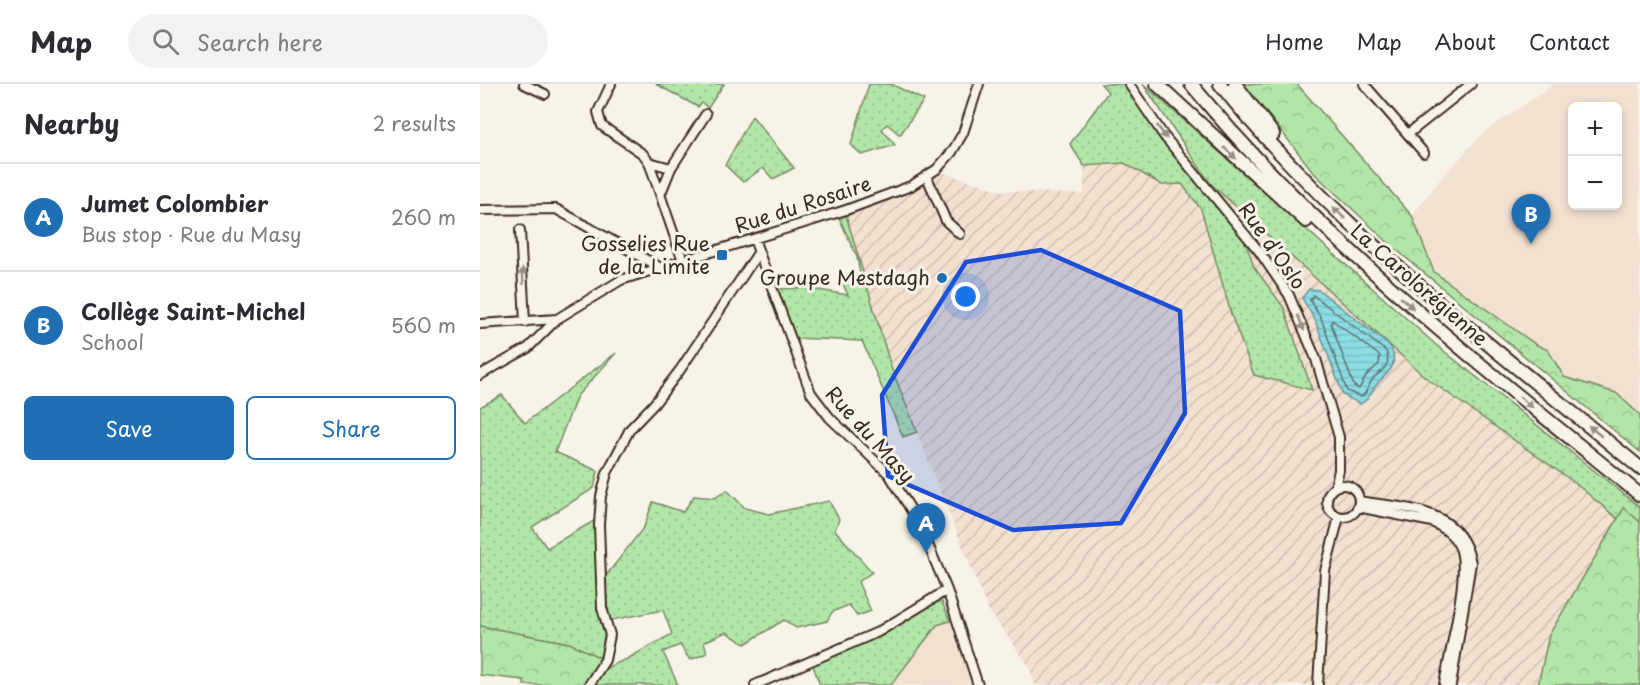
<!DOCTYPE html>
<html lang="en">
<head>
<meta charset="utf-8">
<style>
  body { margin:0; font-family:"Playpen Sans",sans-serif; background:#f2f2f3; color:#2b2b33 }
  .controls { position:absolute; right:18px; top:18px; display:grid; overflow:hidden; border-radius:9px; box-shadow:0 3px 9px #0003 }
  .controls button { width:54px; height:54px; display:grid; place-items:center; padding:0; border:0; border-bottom:2px solid #e1e1e2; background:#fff; color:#2b2b33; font:30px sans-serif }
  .you { position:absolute; left:486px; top:213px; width:21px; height:21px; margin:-15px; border:4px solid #fff; border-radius:50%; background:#1a73e8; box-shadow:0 0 0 9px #1a73e833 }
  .badge { display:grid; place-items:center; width:39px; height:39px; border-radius:50%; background:#1f6fb2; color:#fff; font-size:20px; font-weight:700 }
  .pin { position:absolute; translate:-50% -50px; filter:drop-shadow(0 2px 3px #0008) }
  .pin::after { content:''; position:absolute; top:32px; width:21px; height:18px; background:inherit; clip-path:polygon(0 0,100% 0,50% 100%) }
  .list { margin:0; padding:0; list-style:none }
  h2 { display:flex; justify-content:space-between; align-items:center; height:78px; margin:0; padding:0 24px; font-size:26px }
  h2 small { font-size:20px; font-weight:400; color:#7c7c81 }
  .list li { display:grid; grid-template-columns:39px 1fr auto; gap:18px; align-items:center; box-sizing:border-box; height:108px; padding:0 24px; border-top:2px solid #e1e1e2 }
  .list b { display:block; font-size:22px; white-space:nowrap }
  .list p { margin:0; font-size:20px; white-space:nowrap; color:#7c7c81 }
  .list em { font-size:20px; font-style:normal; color:#7c7c81 }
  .actions { display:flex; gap:12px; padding:18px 24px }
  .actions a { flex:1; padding:14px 0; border:2px solid #1f6fb2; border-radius:9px; text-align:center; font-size:21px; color:#1f6fb2 }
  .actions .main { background:#1f6fb2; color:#fff }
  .icon { flex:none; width:33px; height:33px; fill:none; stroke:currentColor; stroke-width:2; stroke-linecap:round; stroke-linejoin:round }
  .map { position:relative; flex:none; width:1160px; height:601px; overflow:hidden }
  header { display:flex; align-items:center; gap:36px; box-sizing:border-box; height:84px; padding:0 30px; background:#fff; border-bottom:2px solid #e1e1e2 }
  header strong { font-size:28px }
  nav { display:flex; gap:33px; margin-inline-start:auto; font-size:21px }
  .search { width:420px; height:54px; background:#f2f2f3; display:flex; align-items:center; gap:15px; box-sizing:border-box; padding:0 21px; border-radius:33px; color:#7c7c81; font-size:22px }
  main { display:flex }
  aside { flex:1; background:#fff }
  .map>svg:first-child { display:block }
  .built { fill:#f2e0d0; fill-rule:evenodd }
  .industrial { fill:url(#industrial-furrows) }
  .grass { fill:url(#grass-dots); stroke:#768863; stroke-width:1.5 }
  .forest { fill:url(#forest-crowns); stroke:#768863; stroke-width:1.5 }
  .water { fill:url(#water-rules); stroke:#6b9595; stroke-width:1.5 }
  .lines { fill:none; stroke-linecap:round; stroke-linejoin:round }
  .shore { stroke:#5b716e; stroke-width:1.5 }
  .minor-casing { stroke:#3b2a1e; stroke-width:12 }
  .highway-casing { stroke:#3b2a1e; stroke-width:16 }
  .minor { stroke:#f7f3e8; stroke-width:8 }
  .highway { stroke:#f7f3e8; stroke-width:12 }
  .oneway { fill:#998e83 }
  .marked { fill:#1d4ed8; fill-opacity:0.2; stroke:#1d4ed8; stroke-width:4.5; stroke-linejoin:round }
  .poi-dot { fill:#1f6fb2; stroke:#f7f3e8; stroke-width:2 }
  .labels { text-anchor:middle; stroke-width:6; stroke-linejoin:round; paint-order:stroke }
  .street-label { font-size:20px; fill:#3b2a1e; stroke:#f7f3e8 }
  .poi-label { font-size:20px; fill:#3b2a1e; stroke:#f7f3e8; text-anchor:end }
</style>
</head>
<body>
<header>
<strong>Map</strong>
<div class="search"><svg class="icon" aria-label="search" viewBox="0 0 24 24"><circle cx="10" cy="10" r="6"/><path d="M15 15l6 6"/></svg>Search here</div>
<nav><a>Home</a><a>Map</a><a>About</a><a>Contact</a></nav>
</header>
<main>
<aside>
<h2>Nearby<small>2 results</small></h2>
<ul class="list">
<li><span class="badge">A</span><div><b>Jumet Colombier</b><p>Bus stop · Rue du Masy</p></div><em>260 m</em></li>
<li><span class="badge">B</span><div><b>Collège Saint-Michel</b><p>School</p></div><em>560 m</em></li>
</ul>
<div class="actions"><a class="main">Save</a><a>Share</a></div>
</aside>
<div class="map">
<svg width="1160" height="601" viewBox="0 0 1160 601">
  <defs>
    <pattern id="industrial-furrows" width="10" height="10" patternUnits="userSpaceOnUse" patternTransform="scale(1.5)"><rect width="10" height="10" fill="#f2e0d0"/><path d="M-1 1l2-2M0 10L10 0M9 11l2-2" fill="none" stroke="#d0c0b2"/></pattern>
    <pattern id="grass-dots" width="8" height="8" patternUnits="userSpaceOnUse" patternTransform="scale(1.5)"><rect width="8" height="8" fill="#b2e6a8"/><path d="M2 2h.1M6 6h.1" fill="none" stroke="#9ac590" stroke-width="1.8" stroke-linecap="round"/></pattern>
    <pattern id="forest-crowns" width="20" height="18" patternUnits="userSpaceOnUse" patternTransform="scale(1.5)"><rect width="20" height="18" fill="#b2e6a8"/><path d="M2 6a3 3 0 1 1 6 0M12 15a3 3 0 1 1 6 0" fill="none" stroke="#9ac590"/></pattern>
    <pattern id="water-rules" width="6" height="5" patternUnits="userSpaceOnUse" patternTransform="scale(1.5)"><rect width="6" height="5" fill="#8bdce5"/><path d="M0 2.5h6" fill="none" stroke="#79bdc4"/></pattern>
  </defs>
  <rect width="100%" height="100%" fill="#f7f3e8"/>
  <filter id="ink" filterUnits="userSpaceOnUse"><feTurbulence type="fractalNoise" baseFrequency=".0167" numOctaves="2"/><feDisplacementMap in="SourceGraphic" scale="12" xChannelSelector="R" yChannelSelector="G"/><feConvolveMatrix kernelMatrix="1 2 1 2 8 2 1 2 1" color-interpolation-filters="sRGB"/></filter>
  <g filter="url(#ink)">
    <!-- built -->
    <path class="built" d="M 1074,0 L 1160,0 L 1160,331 L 1136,309 L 1084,293 L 1068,266 L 1055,260 L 954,188 L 932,132 L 959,97 L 1003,49 ZM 1092,22 L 1138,22 L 1138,122 L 1092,122 Z
      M 475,536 L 494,601 L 411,601 L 457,541 Z"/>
    <!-- industrial -->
    <path class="industrial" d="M 644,79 L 682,101 L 730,99 L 945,293 L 1095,399 L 1160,453 L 1160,601 L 555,601 L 549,582 L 507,524 L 411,283 L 366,131 L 461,88 L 522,107 L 604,110 L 604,82 Z"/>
    <!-- grass -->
    <path class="grass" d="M 176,0 L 244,0 L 228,24 L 222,19 L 218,23 Z
      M 389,0 L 411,0 L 444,16 L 420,51 L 407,40 L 402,45 L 415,61 L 382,71 L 371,61 Z
      M 621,0 L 649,0 L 764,153 L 774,183 L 804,224 L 832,306 L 774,291 L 752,233 L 721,125 L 702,100 L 682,101 L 644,79 L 604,82 L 590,60 L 628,8 Z
      M 663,0 L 955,260 L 1160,423 L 1160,438 L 1144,425 L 1138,435 L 1095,399 L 945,293 L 730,99 Z
      M 272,32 L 314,84 L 293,95 L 283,84 L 263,98 L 245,81 Z
      M 357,129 L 366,131 L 411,283 L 437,348 L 423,353 L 382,257 L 315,254 L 296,205 L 327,204 L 368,211 L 360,194 L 381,196 L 377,173 Z
      M 136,269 L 97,312 L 75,368 L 118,387 L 114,404 L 52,443 L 67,464 L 119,434 L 126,532 L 125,493 L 164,443 L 173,418 L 203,428 L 214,412 L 235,414 L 247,406 L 265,424 L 289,430 L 349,417 L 359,435 L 355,446 L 392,488 L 378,498 L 391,527 L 377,532 L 369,521 L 352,528 L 347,537 L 316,544 L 304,536 L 265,560 L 246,548 L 224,558 L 227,569 L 210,576 L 200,561 L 183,568 L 198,601 L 109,601 L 118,587 L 147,575 L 192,550 L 183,526 L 126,537 L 125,576 L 89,559 L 0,542 L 0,323 L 22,311 L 45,339 Z
      M 459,511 L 470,537 L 457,541 L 411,601 L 340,601 L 331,576 L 404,545 Z"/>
    <!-- forest -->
    <path class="forest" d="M 764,0 L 817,0 L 932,132 L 954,188 L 1055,260 L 1068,266 L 1084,293 L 1136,309 L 1160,331 L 1160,368 L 913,163 L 835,90 Z
      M 1144,424 L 1160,438 L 1160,601 L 1058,601 L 1069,551 Z
      M 0,542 L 89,559 L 125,576 L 109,601 L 44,601 L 44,596 L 0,591 Z"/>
    <!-- water -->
    <path class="water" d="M 829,205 L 839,206 L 911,263 C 918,282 910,286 898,299 C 890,307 891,315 880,320 L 863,311 L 835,236 L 822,214 Z"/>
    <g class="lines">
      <!-- shore -->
      <path class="shore" d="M 833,211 L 906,267 C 912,283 901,286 892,296 C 887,303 888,309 881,313 L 867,307 L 841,234 L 830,216 Z
        M 852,236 L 900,272 L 899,280 L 886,292 L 879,305 L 874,302 L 851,240 Z"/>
      <defs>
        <path id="minor" d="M 44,0 L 65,10
          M 131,0 L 118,28 L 122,42 L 163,70 L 169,78 L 203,177
          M 649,0 L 684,52 L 779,167 L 809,211 L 836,275 L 859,353 L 859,386 L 855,403
          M 884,0 L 944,69
          M 928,50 L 991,0
          M 169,78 L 191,84
          M 447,93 L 466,137 L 480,150
          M 181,109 L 191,84 L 226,30
          M 0,126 L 76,125 L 181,184
          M 40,146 L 45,238
          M 274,155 L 331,309 L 350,334 L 409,390 L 439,439 L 467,506 L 498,601
          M 0,240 L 77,235 L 141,196 L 366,126 L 431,102 L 457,85 L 472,68 L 483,49 L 499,0
          M 0,291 L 48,264 L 77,235
          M847 417a16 16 0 1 1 32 0a16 16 0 1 1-32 0Z
          M 879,417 C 926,425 980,422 991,479 L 971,601
          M 878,423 L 952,438 C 965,444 977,453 981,467 C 989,494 969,570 964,601
          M 109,601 L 125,576 L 130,551 L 122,524 L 119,441 L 121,412 L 127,389 L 150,345 L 174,320 L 200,286 L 278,169
          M 275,601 L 398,548 L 467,506
          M 838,601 L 845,487 L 859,433"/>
        <path id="highway" d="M 677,0 L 826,137
          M 711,0 C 841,158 1003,282 1160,411
          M 740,0 C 858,148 1015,264 1160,384
          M 755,0 L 793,50"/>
      </defs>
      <!-- minor casing -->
      <use href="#minor" class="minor-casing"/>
      <!-- highway casing -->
      <use href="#highway" class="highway-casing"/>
      <!-- minor -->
      <use href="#minor" class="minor"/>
      <!-- highway -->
      <use href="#highway" class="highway"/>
    </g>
    <!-- one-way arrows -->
    <defs><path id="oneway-solid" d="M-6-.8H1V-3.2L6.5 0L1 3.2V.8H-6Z" transform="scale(1.5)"/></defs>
    <g class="oneway">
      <use href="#oneway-solid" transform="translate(682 48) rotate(54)"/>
      <use href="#oneway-solid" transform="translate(750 69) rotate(42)"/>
      <use href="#oneway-solid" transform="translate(859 129) rotate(-137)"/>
      <use href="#oneway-solid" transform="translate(43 192) rotate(-93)"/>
      <use href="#oneway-solid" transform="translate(927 219) rotate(41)"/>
      <use href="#oneway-solid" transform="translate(821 239) rotate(68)"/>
      <use href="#oneway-solid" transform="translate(1046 318) rotate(39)"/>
      <use href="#oneway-solid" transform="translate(1115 347) rotate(-140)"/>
    </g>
  </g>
  <!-- marked area -->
  <path class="marked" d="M 561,166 L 700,227 L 705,329 L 641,439 L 533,446 L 408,392 L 402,311 L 486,178 Z"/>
  <!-- markers -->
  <g class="poi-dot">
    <rect x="236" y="165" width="12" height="12" rx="3"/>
    <circle cx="462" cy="194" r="6"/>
  </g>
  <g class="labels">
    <!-- street labels -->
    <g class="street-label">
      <text transform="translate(323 121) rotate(-18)" y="7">Rue du Rosaire</text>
      <text transform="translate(792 162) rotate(55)" y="7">Rue d'Oslo</text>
      <text transform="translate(939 201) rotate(41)" y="7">La Carolorégienne</text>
      <text transform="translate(390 351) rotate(48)" y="7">Rue du Masy</text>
    </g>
    <!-- poi labels -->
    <g class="poi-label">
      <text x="230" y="167">Gosselies Rue<tspan x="230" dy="23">de la Limite</tspan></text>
      <text x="450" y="201">Groupe Mestdagh</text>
    </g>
  </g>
</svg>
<div class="controls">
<button>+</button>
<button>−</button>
</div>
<div class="you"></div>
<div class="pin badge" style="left:446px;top:469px">A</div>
<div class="pin badge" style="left:1051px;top:160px">B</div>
</div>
</main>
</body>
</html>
